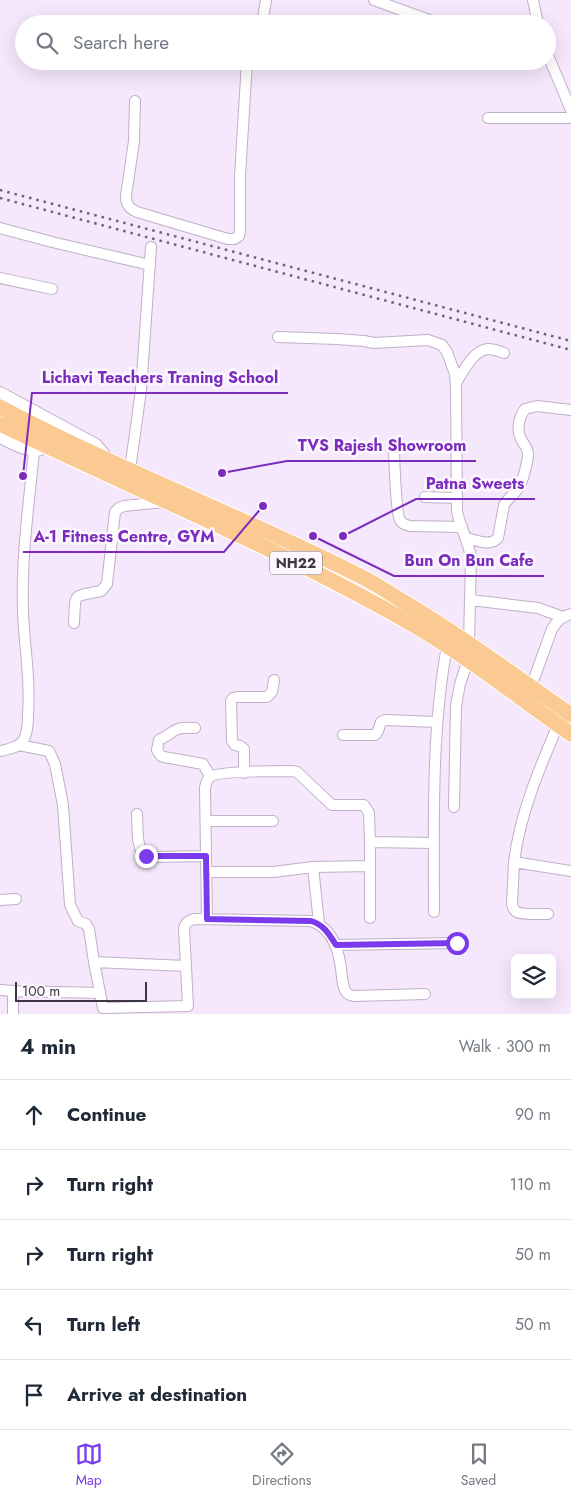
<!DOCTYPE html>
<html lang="en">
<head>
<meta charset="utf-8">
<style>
  body { margin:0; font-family:Jost,sans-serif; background:#f2f2f3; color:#1f2937 }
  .controls { position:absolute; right:15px; bottom:15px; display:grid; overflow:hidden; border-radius:8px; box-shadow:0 5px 20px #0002 }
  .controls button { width:45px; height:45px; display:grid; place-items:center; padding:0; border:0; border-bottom:1px solid #e0e1e3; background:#fff; color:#1f2937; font:25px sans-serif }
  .scale { position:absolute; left:15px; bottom:12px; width:132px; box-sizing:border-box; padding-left:5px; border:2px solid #3d3640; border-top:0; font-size:14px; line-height:18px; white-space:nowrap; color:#3d3640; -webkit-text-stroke:4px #fcf8fe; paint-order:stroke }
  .stop { position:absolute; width:15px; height:15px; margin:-11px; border:4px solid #7c3aed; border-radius:50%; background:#fff }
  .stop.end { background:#7c3aed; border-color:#fff; box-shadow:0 1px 5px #0008 }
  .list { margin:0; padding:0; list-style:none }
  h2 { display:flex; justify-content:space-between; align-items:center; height:65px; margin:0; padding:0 20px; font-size:21px }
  h2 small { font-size:16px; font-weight:400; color:#747a83 }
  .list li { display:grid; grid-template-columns:32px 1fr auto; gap:15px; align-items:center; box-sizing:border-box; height:70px; padding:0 20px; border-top:1px solid #e0e1e3 }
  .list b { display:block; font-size:19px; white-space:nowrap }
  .list em { font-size:16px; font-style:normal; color:#747a83 }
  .icon { flex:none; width:28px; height:28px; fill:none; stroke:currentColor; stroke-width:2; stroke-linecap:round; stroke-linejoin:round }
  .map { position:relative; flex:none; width:571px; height:1014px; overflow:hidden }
  .search { position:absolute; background:#fff; box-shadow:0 5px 20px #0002; left:15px; right:15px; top:15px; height:55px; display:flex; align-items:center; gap:12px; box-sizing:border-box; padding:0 18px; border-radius:28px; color:#747a83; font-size:19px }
  .sheet { height:415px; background:#fff }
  nav { display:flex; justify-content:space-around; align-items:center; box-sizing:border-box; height:70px; border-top:1px solid #e0e1e3; background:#fff; font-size:14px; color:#747a83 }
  nav a { display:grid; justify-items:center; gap:2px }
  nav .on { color:#7c3aed }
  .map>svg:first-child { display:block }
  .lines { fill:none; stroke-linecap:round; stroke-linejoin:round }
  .minor-casing { stroke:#c0afc8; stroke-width:12 }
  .highway-casing { stroke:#fff; stroke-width:17 }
  .minor { stroke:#fff; stroke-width:10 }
  .highway { stroke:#fbca93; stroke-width:15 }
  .rail { stroke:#6c6370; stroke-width:2.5; stroke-dasharray:2.5 5; stroke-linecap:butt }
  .route { stroke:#7c3aed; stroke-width:6 }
  .labels { text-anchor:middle; stroke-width:5; stroke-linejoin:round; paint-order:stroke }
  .shield { fill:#fcf8fe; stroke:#767079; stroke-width:1 }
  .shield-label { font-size:14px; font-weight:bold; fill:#3d3640 }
  .leader { fill:none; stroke:#7b2cbf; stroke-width:2 }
  .callout-dot { fill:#7b2cbf; stroke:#fcf8fe; stroke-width:2 }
  .callout-label { font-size:16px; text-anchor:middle; font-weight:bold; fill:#7b2cbf; stroke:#fcf8fe; stroke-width:5; stroke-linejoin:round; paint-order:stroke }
</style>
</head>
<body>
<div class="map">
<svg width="571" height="1014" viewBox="0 0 571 1014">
  <rect width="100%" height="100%" fill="#f5e7fc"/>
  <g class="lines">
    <defs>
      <path id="minor" d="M 374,0 L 440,24
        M 533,0 L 538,24
        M 262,24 L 266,0
        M 547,53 L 571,110
        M 135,101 L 134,141 L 126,196 C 126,205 129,208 137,212 L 228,239 L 234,239 L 239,236 L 240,231 L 240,176 L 247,61
        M 488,118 L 571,118
        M 0,228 L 52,242 L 150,265
        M 0,278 L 52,289
        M 278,337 L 337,339 L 364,341 L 374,343 L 428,340 L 442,345 L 447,352 L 455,374 L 456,387 L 457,511 C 460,527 468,541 471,557 L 469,643
        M 456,383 C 463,372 473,350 488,349 C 493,349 499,351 504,353
        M 0,392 L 96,444 L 107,457
        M 0,438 C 13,444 26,453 41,450
        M 394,444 C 394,456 396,514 400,520 C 402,524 406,525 410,526 L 462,527
        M 130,470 L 141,390 L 151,247
        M 425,497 L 457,498
        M 466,538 C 477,540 490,547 498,538 L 504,505 C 508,498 515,494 519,487 C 523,481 527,464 528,456 C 529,449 524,445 521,439 C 516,429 519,417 525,409 L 537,406 L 571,410
        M 471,600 L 538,608 L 563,617
        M 74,623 C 76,592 71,597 101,591 L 107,584 L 115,512 L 119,508 L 124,506 L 164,502
        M 531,687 L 552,629 C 557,621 561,617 571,614
        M 558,725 C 539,769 520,814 514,862 L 571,871
        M 195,728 C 173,726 176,732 159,740 L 157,750 L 161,756 L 164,757 L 203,764 L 210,776
        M 343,735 L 375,735 L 378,731 L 381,722 L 385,720 L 437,722
        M 19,745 L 49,751 L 55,764 L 63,805 L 70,905 L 78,921 L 86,924 L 89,929 L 94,962 L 103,1008 L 188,1006 L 184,928 C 186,922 188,921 194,919 L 311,921 C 335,929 340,955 342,977 C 343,983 343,989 347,993 C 348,995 351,995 354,996 L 425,994
        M 0,751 C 10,749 21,747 25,737 C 28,729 28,722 28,714 C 31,679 24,646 23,611 C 21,557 29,504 34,451
        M 244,773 L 244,749 L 240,746 L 235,745 L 232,741 L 231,701 L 233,698 L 237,697 L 267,697 L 272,692 L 274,680
        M 454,807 L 456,706 L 460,684 L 468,660
        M 137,814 C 138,827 136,843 143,854 L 153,857 L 206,856
        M 206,821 L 273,821
        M 514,862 L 512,904 C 513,907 513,910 517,912 C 522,915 541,914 548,914
        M 313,867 L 319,923
        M 206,872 L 273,872 L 313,867 L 370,866
        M 0,900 L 16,899
        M 434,912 C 434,823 431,734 447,646
        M 370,918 L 370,842 L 434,843
        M 207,919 L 205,788 C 206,784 206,780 210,777 C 217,771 278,771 292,771 L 297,772 L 332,805 L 364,805 L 369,813 L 370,842
        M 336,945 L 457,943
        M 94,962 L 186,966
        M 0,990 L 13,991 L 13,1014
        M 13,991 L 100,993"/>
      <path id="highway" d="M 0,407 C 116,469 239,515 356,574 C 371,581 385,590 399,599 C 458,634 514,675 571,715
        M 0,424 C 138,491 282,549 415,626 C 470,658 519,698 571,734"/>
    </defs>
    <!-- minor casing -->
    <use href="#minor" class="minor-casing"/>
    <!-- highway casing -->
    <use href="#highway" class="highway-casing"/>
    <!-- minor -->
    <use href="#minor" class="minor"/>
    <!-- highway -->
    <use href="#highway" class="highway"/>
    <!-- rail -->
    <path class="rail" d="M 0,190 L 571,341
      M 0,198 L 571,350"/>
  </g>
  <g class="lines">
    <!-- route -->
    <path class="route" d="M 146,856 L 206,856 L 207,919 L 311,921 C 324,925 329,934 336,945 L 457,943"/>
  </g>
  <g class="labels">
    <!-- shield labels -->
    <rect class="shield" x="270" y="551.5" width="52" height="23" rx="4"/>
    <g class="shield-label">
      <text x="296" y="568">NH22</text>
    </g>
  </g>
  <!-- callouts -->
  <path class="leader" d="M23 476L32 393H288M222 473L287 461H476M343 536L416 499H535M263 506L224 552H23M313 536L394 576H544"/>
  <g class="callout-dot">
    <circle cx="23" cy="476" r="5"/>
    <circle cx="222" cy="473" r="5"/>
    <circle cx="343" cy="536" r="5"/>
    <circle cx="263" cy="506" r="5"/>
    <circle cx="313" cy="536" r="5"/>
  </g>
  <g class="callout-label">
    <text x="160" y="383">Lichavi Teachers Traning School</text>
    <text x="382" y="451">TVS Rajesh Showroom</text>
    <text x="475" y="489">Patna Sweets</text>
    <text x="124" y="542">A-1 Fitness Centre, GYM</text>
    <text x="469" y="566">Bun On Bun Cafe</text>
  </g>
</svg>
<div class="controls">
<button><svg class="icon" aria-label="layers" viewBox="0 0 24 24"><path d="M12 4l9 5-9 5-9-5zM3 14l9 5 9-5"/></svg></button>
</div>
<div class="scale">100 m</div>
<div class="stop" style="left:457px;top:943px"></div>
<div class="stop end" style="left:146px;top:856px"></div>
<div class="search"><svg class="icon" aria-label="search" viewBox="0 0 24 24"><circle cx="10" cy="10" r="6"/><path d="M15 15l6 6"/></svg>Search here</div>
</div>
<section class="sheet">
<h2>4 min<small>Walk · 300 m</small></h2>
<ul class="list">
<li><svg class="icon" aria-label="ahead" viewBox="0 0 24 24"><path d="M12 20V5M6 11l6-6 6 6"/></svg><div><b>Continue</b></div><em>90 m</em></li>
<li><svg class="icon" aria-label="right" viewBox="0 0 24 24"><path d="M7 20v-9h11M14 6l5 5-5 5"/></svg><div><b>Turn right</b></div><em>110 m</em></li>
<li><svg class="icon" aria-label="right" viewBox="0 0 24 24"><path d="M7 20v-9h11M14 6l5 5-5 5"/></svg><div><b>Turn right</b></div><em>50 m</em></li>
<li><svg class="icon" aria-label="left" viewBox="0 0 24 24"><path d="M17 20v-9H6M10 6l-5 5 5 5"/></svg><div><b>Turn left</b></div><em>50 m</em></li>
<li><svg class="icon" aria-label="arrive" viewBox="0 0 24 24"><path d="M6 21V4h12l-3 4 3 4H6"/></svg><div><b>Arrive at destination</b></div></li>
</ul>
</section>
<nav>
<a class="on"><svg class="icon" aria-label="map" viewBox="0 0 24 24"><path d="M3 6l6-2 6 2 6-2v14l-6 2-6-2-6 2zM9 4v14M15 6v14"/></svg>Map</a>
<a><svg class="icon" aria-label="directions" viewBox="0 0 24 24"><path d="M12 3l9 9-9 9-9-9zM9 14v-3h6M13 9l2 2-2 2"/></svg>Directions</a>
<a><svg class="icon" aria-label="saved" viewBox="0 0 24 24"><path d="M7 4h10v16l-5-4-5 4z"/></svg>Saved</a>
</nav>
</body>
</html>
